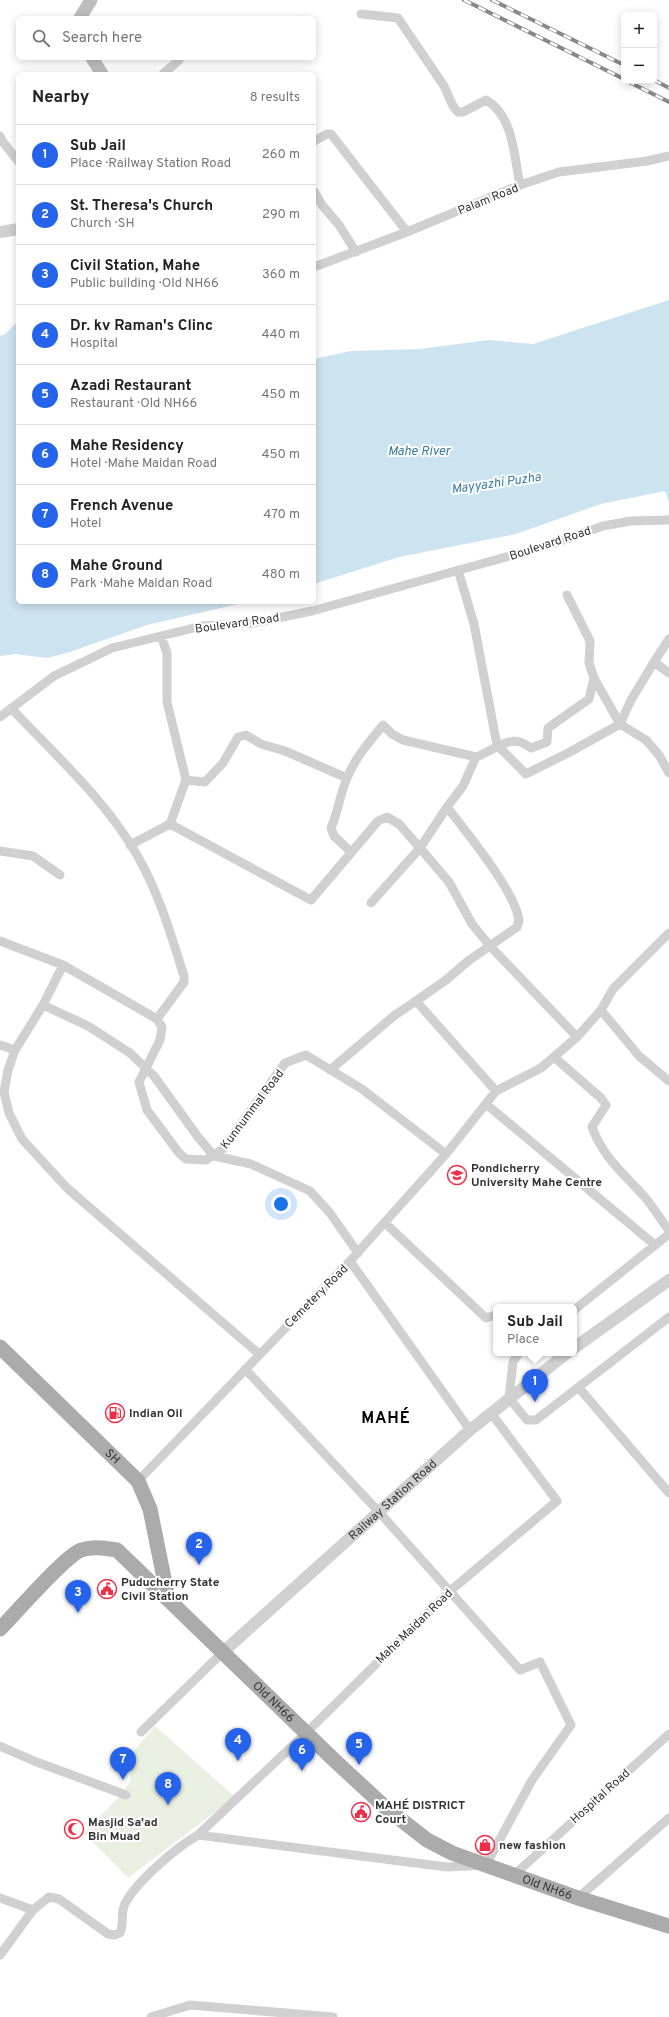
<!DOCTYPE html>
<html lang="en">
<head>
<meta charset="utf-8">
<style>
  body { margin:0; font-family:Overpass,sans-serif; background:#f6f6f6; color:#222 }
  .controls { position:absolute; right:12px; top:12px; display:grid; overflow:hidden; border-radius:6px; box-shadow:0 2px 10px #0003 }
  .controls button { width:36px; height:36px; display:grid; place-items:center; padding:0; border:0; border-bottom:1px solid #e0e0e0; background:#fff; color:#222; font:20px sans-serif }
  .you { position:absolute; left:281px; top:1204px; width:14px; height:14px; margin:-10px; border:3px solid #fff; border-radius:50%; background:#1a73e8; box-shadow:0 0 0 6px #1a73e833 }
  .badge { display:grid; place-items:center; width:26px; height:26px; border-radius:50%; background:#2563eb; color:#fff; font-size:13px; font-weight:700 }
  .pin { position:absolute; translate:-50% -33px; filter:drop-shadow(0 1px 2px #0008) }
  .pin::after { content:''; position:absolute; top:21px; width:14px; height:12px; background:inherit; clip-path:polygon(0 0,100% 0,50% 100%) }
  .popup { position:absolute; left:493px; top:1304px; width:84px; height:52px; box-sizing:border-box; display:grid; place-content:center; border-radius:6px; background:#fff; filter:drop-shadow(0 1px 3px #0005); font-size:13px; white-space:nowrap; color:#767676 }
  .popup b { font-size:15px; color:#222 }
  .popup::after { content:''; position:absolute; left:50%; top:100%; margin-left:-8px; border:8px solid transparent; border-top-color:#fff }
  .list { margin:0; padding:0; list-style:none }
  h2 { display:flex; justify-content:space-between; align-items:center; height:52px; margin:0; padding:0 16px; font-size:17px }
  h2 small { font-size:13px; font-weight:400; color:#767676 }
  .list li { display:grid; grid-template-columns:26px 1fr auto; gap:12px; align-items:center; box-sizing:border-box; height:60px; padding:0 16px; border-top:1px solid #e0e0e0 }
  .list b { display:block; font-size:15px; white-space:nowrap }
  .list p { margin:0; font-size:13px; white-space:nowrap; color:#767676 }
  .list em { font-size:13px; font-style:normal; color:#767676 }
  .icon { flex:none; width:22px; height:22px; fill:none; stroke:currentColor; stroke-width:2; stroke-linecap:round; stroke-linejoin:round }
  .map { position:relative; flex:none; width:669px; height:2017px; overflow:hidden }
  .search { position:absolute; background:#fff; box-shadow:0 2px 10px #0003; left:16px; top:16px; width:300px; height:44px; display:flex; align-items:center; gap:10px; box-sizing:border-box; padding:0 14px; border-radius:6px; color:#767676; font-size:15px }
  .panel { position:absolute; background:#fff; box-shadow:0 2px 10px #0003; left:16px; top:72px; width:300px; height:532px; border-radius:6px }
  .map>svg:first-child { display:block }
  .green { fill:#eaf0e1 }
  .water { fill:#cce4f0 }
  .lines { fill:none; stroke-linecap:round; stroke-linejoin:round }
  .minor { stroke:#d0d0d0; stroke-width:9 }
  .tertiary { stroke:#d0d0d0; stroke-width:12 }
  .secondary { stroke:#bdbdbd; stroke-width:13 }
  .primary { stroke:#ababab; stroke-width:15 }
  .rail-casing { stroke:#888; stroke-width:4 }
  .rail { stroke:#fff; stroke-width:2.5; stroke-dasharray:8; stroke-linecap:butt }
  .labels { text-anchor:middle; stroke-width:4; stroke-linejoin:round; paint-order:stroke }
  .street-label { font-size:12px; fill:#333; stroke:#fff }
  .poi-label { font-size:12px; font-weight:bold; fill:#333; stroke:#fff; text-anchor:start }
  .water-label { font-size:13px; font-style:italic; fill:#397c9c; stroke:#fff }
  .district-label { font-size:16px; font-weight:bold; letter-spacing:1px; fill:#000; stroke:#fff }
</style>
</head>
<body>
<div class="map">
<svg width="669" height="2017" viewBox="0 0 669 2017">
  <rect width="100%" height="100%" fill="#fff"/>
  <!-- green -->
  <path class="green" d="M 155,1726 L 235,1797 L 128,1878 L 84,1833 L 118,1798 L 130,1782 L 133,1752 Z"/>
  <!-- water -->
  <path class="water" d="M 669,300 L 669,502 L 665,491 L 601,504 L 516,534 L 399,557 L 314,584 L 314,359 L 351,351 L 419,349 L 489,340 L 533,344 Z
    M 18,321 L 18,602 L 247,602 L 147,625 L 67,653 L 47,658 L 15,654 L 0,656 L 0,336 L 5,334 Z"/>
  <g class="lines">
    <!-- minor -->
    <path class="minor" d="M 361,14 L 398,18 L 444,86 C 449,95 450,105 458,112 L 463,112 L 486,100 C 514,116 514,157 520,185
      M 163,74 L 179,60
      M 0,136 L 3,142 L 18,161
      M 314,141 L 327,134 L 331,134 L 407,232
      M 314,191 L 322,205 L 339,225 L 356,252
      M 314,267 L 407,232 L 520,185 L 559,172 L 647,161 L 669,156
      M 458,570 L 474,624 L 497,745 L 526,774 L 570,752 L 620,724 L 631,700 L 654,662
      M 669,639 L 654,662 L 669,673
      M 594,678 L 620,724 L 646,740 L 659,755 L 669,773
      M 0,717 L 54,676 L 112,648 L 202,626 L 253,623 L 312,611 L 549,545 L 603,526 L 631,521 L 669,520
      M 186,780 L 205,782 L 223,763 L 238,737 L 246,735 L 261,744 L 285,751 L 347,778
      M 170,824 L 311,900 L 378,821 L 387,817 L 399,824 L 420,848 L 447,807
      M 130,845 L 170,824 L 186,780 L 167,702 L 167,653 L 161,636
      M 0,851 L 33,856 L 60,875
      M 351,852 L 334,836 L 331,828 C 338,812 340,794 347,778 C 355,758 370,741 383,725 L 392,734 L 403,740 L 476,757 C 489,753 505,738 520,742 C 524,743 528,746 531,748 L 547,742 L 548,728 L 589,699 L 594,678 L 589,663 L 590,641 L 567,595
      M 371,903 L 420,848 L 449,882 L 472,924 L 490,946 L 577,1037 L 601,1010 L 613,989 L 669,933
      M 0,941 L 63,965 L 157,1019 L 184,982 L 184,976 C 171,935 159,893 137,855 C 105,799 54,754 11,708
      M 63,965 L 43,1005 L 15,1050 L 8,1070 L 4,1092 L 9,1113 L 22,1139 L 67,1188 L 259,1354
      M 43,1005 L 88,1026 L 130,1053 L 154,1076 L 198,1137 L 214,1156 L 251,1164 L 310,1191 L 330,1213 L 358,1253
      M 601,1010 L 639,1056 L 669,1081
      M 157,1019 L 162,1027 L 160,1040 L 139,1082 L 147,1110 L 179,1153 L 186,1159 L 206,1160 L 223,1149 L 285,1063 L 306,1055 L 362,1089 L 446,1154
      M 0,1045 L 15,1050
      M 554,1057 L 601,1098 L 606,1105 L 592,1127 C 603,1157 622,1172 643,1195 C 652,1205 659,1217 667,1228 L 669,1227
      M 330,1070 L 395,1015 L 416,1001
      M 496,1091 L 541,1068 L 577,1037
      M 486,1104 L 655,1245
      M 385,1223 L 486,1318 L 496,1315
      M 350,1261 L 446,1154 L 496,1091 L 416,1001 L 446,980 L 468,961 L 517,927 L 519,921 C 516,892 466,832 447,807 L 463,786 L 476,757
      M 574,1310 L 669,1234
      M 519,1353 L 513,1362 L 509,1398 L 527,1420 L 536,1420 L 669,1317
      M 579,1388 L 669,1493
      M 138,1481 L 350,1261 L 470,1430
      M 141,1732 L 223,1652
      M 0,1746 L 34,1761 L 126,1795
      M 198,1835 L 447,1867 L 486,1865 L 532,1780 L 571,1725 L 540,1662 L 520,1670 L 379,1512 L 245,1369
      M 514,1875 L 669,1734
      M 0,1898 L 33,1910
      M 578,1898 L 669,1818
      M 0,1955 L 33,1910 L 49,1897 L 59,1899 L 108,1934 L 114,1935 L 120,1933 C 124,1924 121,1914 124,1906 C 134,1883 177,1847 198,1835 L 306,1733 L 450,1591 L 557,1501 L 491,1413
      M 151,2017 L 190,2005 L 333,2017"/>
    <!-- tertiary -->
    <g class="tertiary">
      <path d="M 0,232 L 18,229"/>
      <path d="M 574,1348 L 669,1280"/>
      <path id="s1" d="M 223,1652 L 470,1430 L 567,1353"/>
    </g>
    <!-- secondary -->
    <path class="secondary" d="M 80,18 L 91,0
      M 92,58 L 102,74"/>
    <!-- primary -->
    <g class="primary">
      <path id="s2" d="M 0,1347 L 138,1481 L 150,1509 L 168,1598"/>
      <path id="s3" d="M 0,1629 C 15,1614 65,1556 81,1550 C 93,1546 104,1548 117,1550 L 333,1759 L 386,1808 L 427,1840 L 452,1853 L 578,1898 L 669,1926"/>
    </g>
    <defs>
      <path id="rail" d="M 464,0 L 624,79
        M 492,0 L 624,65
        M 654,80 L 669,88
        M 627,81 L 669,102"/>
    </defs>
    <!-- rail casing -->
    <use href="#rail" class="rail-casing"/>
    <!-- rail -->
    <use href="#rail" class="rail"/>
  </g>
  <!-- icons -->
  <defs>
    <symbol id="university-ring" viewBox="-11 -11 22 22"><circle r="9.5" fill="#fff" stroke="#f12e48" stroke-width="1.5"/><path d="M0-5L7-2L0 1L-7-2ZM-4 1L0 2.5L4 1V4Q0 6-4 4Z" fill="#f12e48"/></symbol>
    <symbol id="fuel-ring" viewBox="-11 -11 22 22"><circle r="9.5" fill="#fff" stroke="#f12e48" stroke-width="1.5"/><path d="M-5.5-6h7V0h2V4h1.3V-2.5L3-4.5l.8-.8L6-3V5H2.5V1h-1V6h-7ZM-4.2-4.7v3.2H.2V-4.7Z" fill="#f12e48"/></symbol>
    <symbol id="civic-ring" viewBox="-11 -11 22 22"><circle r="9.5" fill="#fff" stroke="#f12e48" stroke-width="1.5"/><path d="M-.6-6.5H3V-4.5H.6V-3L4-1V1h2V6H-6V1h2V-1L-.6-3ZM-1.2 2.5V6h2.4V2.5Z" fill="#f12e48"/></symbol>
    <symbol id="mosque-ring" viewBox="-11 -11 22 22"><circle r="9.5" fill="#fff" stroke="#f12e48" stroke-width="1.5"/><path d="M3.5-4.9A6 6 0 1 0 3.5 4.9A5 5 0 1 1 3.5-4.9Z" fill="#f12e48"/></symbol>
    <symbol id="shop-ring" viewBox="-11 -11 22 22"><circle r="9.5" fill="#fff" stroke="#f12e48" stroke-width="1.5"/><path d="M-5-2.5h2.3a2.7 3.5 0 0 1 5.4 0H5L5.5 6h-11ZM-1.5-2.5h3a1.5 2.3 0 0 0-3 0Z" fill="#f12e48"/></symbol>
  </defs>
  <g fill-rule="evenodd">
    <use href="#university-ring" x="446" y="1164" width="22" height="22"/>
    <use href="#fuel-ring" x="104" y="1402" width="22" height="22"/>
    <use href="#civic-ring" x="96" y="1578" width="22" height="22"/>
    <use href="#civic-ring" x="350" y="1801" width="22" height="22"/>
    <use href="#mosque-ring" x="63" y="1818" width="22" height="22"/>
    <use href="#shop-ring" x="474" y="1834" width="22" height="22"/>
  </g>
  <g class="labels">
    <!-- street labels -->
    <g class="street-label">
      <text transform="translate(488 199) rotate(-22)" y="4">Palam Road</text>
      <text transform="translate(550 543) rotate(-18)" y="4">Boulevard Road</text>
      <text transform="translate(237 623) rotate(-8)" y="4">Boulevard Road</text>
      <text transform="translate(252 1109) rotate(-53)" y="4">Kunnummal Road</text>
      <text transform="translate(316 1296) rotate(-45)" y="4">Cemetery Road</text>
      <text dy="4" stroke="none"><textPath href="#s2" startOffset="157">SH</textPath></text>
      <text dy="4" stroke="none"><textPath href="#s1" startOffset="228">Railway Station Road</textPath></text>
      <text transform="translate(414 1626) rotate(-44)" y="4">Mahe Maidan Road</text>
      <text dy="4" stroke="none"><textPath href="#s3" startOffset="368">Old NH66</textPath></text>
      <text transform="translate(600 1796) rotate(-42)" y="4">Hospital Road</text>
      <text dy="4" stroke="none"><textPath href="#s3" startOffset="704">Old NH66</textPath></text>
    </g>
    <!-- poi labels -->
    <g class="poi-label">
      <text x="471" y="1172">Pondicherry<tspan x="471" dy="14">University Mahe Centre</tspan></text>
      <text x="129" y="1417">Indian Oil</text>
      <text x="121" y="1586">Puducherry State<tspan x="121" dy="14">Civil Station</tspan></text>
      <text x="375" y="1809">MAHÉ DISTRICT<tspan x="375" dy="14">Court</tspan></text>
      <text x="88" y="1826">Masjid Sa'ad<tspan x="88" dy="14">Bin Muad</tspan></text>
      <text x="499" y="1849">new fashion</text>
    </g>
    <!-- water labels -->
    <g class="water-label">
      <text x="419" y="455">Mahe River</text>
      <text transform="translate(496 482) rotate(-8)" y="5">Mayyazhi Puzha</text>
    </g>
    <!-- district labels -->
    <g class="district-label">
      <text x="386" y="1423">MAHÉ</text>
    </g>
  </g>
</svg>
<div class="controls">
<button>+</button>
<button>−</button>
</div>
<div class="you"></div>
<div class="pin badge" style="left:535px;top:1402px">1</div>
<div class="popup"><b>Sub Jail</b>Place</div>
<div class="pin badge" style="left:199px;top:1565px">2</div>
<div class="pin badge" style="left:78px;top:1613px">3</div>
<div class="pin badge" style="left:238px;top:1761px">4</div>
<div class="pin badge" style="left:359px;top:1765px">5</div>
<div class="pin badge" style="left:302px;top:1771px">6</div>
<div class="pin badge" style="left:123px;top:1780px">7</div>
<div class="pin badge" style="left:168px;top:1805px">8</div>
<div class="search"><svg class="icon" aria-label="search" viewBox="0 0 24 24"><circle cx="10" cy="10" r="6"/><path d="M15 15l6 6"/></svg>Search here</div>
<section class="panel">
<h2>Nearby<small>8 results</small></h2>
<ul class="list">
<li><span class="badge">1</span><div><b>Sub Jail</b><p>Place · Railway Station Road</p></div><em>260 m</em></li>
<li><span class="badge">2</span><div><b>St. Theresa's Church</b><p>Church · SH</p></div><em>290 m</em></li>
<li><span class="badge">3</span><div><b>Civil Station, Mahe</b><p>Public building · Old NH66</p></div><em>360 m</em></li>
<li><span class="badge">4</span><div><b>Dr. kv Raman's Clinc</b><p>Hospital</p></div><em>440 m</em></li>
<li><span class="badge">5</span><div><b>Azadi Restaurant</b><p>Restaurant · Old NH66</p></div><em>450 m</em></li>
<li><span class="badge">6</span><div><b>Mahe Residency</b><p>Hotel · Mahe Maidan Road</p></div><em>450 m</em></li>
<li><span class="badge">7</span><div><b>French Avenue</b><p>Hotel</p></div><em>470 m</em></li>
<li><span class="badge">8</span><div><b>Mahe Ground</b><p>Park · Mahe Maidan Road</p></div><em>480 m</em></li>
</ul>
</section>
</div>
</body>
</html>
